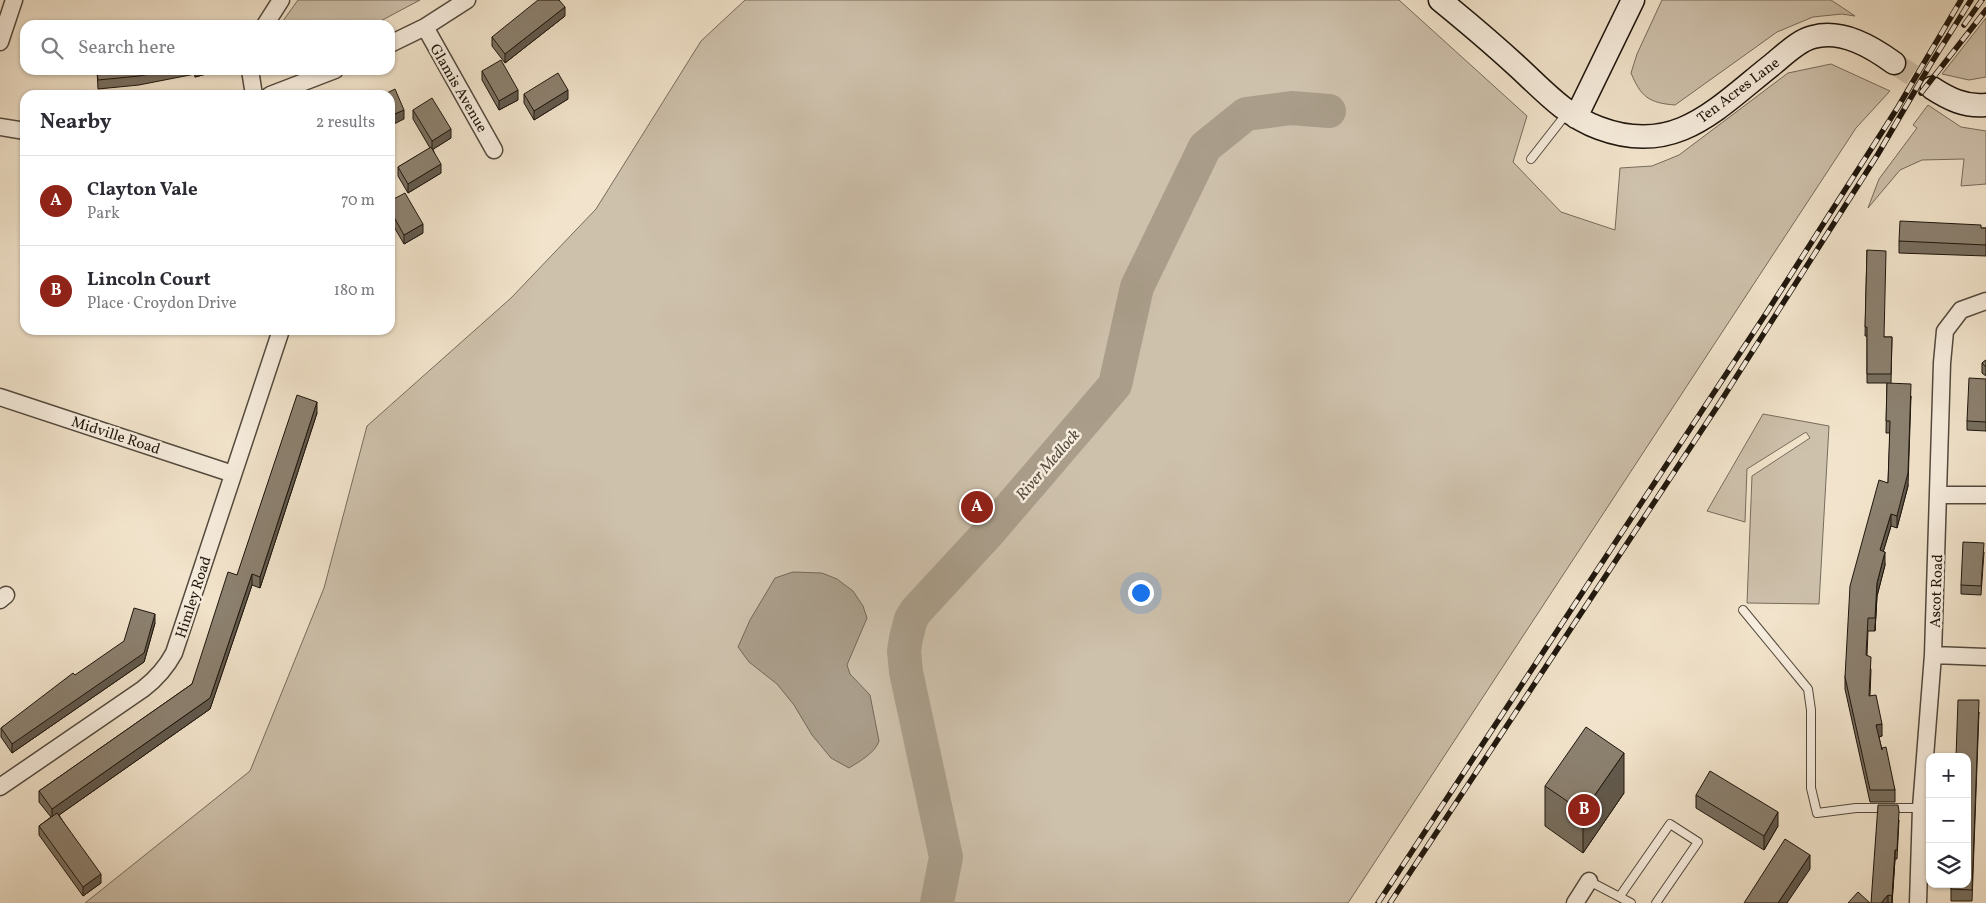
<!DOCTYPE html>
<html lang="en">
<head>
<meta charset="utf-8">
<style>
  body { margin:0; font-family:Vollkorn,serif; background:#f7f7f7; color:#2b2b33 }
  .controls { position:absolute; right:15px; bottom:15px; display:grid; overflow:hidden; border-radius:10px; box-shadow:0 1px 4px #0004 }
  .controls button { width:45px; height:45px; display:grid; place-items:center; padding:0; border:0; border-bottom:1px solid #e1e1e2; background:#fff; color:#2b2b33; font:25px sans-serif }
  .you { position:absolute; left:1140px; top:592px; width:18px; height:18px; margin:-12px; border:4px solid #fff; border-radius:50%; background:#1a73e8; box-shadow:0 0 0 8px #1a73e833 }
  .badge { display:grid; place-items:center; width:32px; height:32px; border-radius:50%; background:#8f2418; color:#fff; font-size:16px; font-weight:700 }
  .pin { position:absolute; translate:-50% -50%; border:2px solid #fff; box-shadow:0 1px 5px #0006 }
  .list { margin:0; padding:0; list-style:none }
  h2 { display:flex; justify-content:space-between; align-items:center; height:65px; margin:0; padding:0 20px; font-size:21px }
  h2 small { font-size:16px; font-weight:400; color:#7c7c81 }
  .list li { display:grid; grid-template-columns:32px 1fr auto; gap:15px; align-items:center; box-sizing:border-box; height:90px; padding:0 20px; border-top:1px solid #e1e1e2 }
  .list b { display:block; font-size:19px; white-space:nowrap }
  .list p { margin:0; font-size:16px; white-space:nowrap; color:#7c7c81 }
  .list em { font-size:16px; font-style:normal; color:#7c7c81 }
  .icon { flex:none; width:28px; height:28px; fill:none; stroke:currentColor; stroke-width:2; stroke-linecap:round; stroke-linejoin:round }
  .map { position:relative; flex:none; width:1986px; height:903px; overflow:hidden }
  .search { position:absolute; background:#fff; box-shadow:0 1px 4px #0004; left:20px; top:20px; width:375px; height:55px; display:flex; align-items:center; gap:12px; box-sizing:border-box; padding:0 18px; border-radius:15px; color:#7c7c81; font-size:19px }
  .panel { position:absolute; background:#fff; box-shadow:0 1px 4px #0004; left:20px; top:90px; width:375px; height:245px; border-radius:15px }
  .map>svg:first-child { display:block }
  .green { fill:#cec1ac; stroke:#766c5c }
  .water { fill:#aa9e8b; stroke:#726859 }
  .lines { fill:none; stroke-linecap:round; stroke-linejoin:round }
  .river { stroke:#aa9e8b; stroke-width:34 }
  .secondary-tunnel { stroke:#d2c5af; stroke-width:22; stroke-dasharray:22 11; stroke-linecap:butt }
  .lane-casing { stroke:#534a3d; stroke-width:10 }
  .street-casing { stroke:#534a3d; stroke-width:19 }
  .secondary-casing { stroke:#1e160d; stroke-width:25 }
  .lane { stroke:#f7edde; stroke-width:8 }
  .street { stroke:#f7edde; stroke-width:16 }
  .secondary { stroke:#f7edde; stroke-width:22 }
  .rail-casing { stroke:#1e160d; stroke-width:5.5 }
  .rail { stroke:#f7edde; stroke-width:4; stroke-dasharray:11; stroke-linecap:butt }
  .wall { fill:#786f60; stroke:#1e160d }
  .shaded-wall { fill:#625a4e; stroke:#1e160d }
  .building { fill:#8c8170; stroke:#1e160d }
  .labels { text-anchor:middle; stroke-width:5; stroke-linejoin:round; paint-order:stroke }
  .street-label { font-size:15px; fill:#1e160d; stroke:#f7edde }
  .water-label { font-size:16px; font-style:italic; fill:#564c3f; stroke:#f7edde }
</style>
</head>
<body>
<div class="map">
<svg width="1986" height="903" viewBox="0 0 1986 903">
  <rect width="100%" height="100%" fill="#f2e4cc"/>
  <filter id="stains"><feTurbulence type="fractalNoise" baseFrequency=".004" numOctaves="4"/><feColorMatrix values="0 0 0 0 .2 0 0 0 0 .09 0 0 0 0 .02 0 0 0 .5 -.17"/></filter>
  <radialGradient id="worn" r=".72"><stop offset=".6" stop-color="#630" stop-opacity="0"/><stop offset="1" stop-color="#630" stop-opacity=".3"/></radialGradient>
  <!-- green -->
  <path class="green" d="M 298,0 L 420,0 L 373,25 L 280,25 Z
    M 745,0 L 1399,0 L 1527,116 L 1513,162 L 1561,212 L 1615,230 L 1620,168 L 1652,166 L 1679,155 L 1788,73 L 1831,64 L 1890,91 L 1856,128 L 1348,903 L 85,903 L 250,771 L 324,588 L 367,426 L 511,298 L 596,209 L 701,41 Z
    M 1662,0 L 1831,0 L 1855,16 L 1842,14 L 1813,17 L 1777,32 L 1675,105 C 1649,103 1641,97 1631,73 L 1637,54 Z
    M 1986,18 L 1986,77 L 1969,80 L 1942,74 Z
    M 1928,105 L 1961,127 L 1986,131 L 1986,184 L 1961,186 L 1964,159 L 1922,160 L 1900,170 L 1868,208 L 1879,179 L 1917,128 L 1913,125 Z
    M 1763,414 L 1829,426 L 1819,604 L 1747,603 L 1752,476 L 1810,438 L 1806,432 L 1747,469 L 1745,522 L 1707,511 Z"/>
  <!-- water -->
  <path class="water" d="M 793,572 L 822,573 L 837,579 L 853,591 L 863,606 L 867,618 L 847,665 L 850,674 L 870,695 L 879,741 C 875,753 860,761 849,768 L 831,758 L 812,735 L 794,705 L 777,684 L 749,662 L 738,647 L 750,620 L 775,578 Z"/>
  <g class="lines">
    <!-- river -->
    <path class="river" d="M 937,903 L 946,857 L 906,672 L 904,651 L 906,638 L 911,619 L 916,611 L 989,532 L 1115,385 L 1137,287 L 1205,147 L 1246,114 L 1291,108 L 1329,111"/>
    <!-- secondary-tunnel -->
    <path class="secondary-tunnel" d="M 1894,63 L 1932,88"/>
    <defs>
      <path id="lane" d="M 1531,159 L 1567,113
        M 1743,610 L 1808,689 L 1811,710 L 1811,788 L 1817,813 L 1856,808 L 1921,808
        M 1589,881 L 1631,903
        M 1620,896 L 1670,824 L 1698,842 L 1656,903"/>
      <path id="street" d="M 265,25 L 281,0
        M 425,27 L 494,150
        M 0,42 L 14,0
        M 390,44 L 425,27 L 467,0
        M 250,70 L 254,95
        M 270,95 L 335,70
        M 0,127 L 25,131
        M 0,397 L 233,474
        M 1939,495 L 1986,495
        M 0,600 L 6,595
        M 1933,655 L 1986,657
        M 0,787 L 143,689 C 156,679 166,668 174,653 L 281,330
        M 1575,903 L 1589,881
        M 1918,903 L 1921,808 L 1933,655 L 1942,363 L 1945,331 L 1961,310 L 1986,301"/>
      <path id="secondary" d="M 1440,0 C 1467,22 1493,44 1518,67 C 1543,90 1566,116 1599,128 C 1676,157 1717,108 1773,64 C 1784,55 1799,40 1813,37 C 1842,29 1872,47 1894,63
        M 1932,88 C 1949,99 1965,107 1986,105
        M 1576,117 L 1633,0"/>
    </defs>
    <!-- lane casing -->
    <use href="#lane" class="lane-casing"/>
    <!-- street casing -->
    <use href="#street" class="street-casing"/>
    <!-- secondary casing -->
    <use href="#secondary" class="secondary-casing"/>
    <!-- lane -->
    <use href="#lane" class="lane"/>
    <!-- street -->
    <use href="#street" class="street"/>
    <!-- secondary -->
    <use href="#secondary" class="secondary"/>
    <defs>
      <path id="rail" d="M 1964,25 L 1982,0
        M 1921,93 L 1986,10
        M 1378,903 L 1767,312 L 1898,107 L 1961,0
        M 1390,903 L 1719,404 L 1878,154 L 1930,65 L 1971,0"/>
    </defs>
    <!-- rail casing -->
    <use href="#rail" class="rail-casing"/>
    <!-- rail -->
    <use href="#rail" class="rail"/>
  </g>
  <!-- wall -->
  <path class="wall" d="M 565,16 L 505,63 L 492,46 L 492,37 Z
    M 97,70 L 221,70 L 195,77 L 195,74 L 139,85 L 98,89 Z
    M 482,71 L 518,100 L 499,110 L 482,80 Z
    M 524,94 L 568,99 L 534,120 L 524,103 Z
    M 413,110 L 451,138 L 433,149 L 441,173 L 408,193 L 398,176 L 398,167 L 430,148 L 413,119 Z
    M 390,201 L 423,233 L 404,244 L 390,220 Z
    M 1981,228 L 1986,228 L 1986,256 L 1899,253 L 1899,241 Z
    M 1867,250 L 1884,337 L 1892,337 L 1891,383 L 1908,486 L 1897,528 L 1891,526 L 1883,552 L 1885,565 L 1877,596 L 1875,631 L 1868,631 L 1867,656 L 1871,670 L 1870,696 L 1882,736 L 1879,737 L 1882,750 L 1895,790 L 1895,802 L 1870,802 L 1845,689 L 1845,677 L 1888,483 L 1890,433 L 1886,433 L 1887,383 L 1867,383 L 1867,336 L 1865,336 Z
    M 1986,360 L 1986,376 L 1982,373 L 1982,363 Z
    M 1986,379 L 1986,431 L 1967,430 L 1967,421 Z
    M 317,413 L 260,588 L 252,585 L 210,709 L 59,815 L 101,883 L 83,896 L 39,835 L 39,826 L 51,817 L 39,802 L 39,791 L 192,684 L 237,575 Z
    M 1984,552 L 1981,595 L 1961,594 L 1961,585 Z
    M 155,623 L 144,662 L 12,753 L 1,737 L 1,728 Z
    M 1979,712 L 1972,901 L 1951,901 L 1951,884 Z
    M 1545,786 L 1624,793 L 1583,853 L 1545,826 Z
    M 1696,795 L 1778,826 L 1764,850 L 1696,808 Z
    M 1899,820 L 1897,859 L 1895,859 L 1892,903 L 1871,903 Z"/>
  <!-- shaded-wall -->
  <path class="shaded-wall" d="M 565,7 L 565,16 L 505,63 L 505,54 Z
    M 195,70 L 221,70 L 195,77 Z
    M 518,90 L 518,100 L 499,110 L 499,101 Z
    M 568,90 L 568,99 L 534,120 L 534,111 Z
    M 404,110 L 404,119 L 390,126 L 390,116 Z
    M 451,129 L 451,138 L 432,150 L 432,141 Z
    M 441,164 L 441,173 L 408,193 L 408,184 Z
    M 423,224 L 423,233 L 404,244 L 404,235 Z
    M 1911,396 L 1908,486 L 1897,528 L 1897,516 Z
    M 317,402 L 317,413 L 260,588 L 260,577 Z
    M 1891,514 L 1891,526 L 1880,562 L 1880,550 Z
    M 1885,552 L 1885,565 L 1877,596 L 1875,631 L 1877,583 Z
    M 252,574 L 252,585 L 210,709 L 52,820 L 52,809 L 210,698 Z
    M 155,614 L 155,623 L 144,662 L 12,753 L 12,744 Z
    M 1882,724 L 1882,736 L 1876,738 L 1876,725 Z
    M 1624,753 L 1624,793 L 1583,853 L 1583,812 Z
    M 1778,812 L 1778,826 L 1764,850 L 1764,836 Z
    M 1895,850 L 1895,859 L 1892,903 L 1892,896 Z
    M 1810,855 L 1810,869 L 1787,903 L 1778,903 Z
    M 101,874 L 101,883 L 83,896 L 83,887 Z
    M 1888,895 L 1888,903 L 1881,903 Z"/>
  <!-- building -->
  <path class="building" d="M 538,0 L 559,0 L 565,7 L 505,54 L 492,37 Z
    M 71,20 L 75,25 L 65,25 Z
    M 501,60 L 518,90 L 499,101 L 482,71 Z
    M 97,70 L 171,70 L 139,76 L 98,80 Z
    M 558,73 L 568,90 L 534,111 L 524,94 Z
    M 395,89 L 404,110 L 390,116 L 390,95 L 383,95 Z
    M 432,98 L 451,129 L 432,141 L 413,110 Z
    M 431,147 L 441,164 L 408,184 L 398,167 Z
    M 405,193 L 423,224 L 404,235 L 390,210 L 390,201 Z
    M 1900,221 L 1981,225 L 1981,228 L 1986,228 L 1986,245 L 1899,241 Z
    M 1867,250 L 1886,251 L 1884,337 L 1892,337 L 1891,374 L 1867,374 L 1867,327 L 1865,327 Z
    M 1986,360 L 1986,367 L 1982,363 Z
    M 1969,378 L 1986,379 L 1986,422 L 1967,421 Z
    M 1887,383 L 1911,384 L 1908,473 L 1897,516 L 1891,514 L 1880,550 L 1885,552 L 1877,583 L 1875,618 L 1868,618 L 1866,655 L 1871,657 L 1869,696 L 1876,695 L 1882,724 L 1876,725 L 1882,750 L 1882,748 L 1886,747 L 1895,790 L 1870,790 L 1845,677 L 1850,586 L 1879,480 L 1888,483 L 1890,421 L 1886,421 Z
    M 297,395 L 317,402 L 260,577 L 252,574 L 210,698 L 52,809 L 39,791 L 192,684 L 228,572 L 237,575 Z
    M 1963,542 L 1984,543 L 1981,586 L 1961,585 Z
    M 134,608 L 155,614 L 144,653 L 12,744 L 1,728 L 73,673 L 75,675 L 124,641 Z
    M 1958,700 L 1979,700 L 1972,890 L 1951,889 L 1951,884 L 1967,884 L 1967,757 L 1956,757 Z
    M 1586,727 L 1624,753 L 1583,812 L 1545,786 Z
    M 1710,771 L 1778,812 L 1764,836 L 1696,795 Z
    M 1878,805 L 1898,805 L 1899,811 L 1897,850 L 1895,850 L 1892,896 L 1888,895 L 1881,903 L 1871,903 Z
    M 57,813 L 101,874 L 83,887 L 39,826 Z
    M 1785,839 L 1810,855 L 1778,903 L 1744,903 Z
    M 1858,892 L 1870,903 L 1848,903 Z"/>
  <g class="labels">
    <!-- street labels -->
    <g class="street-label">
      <text transform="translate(459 88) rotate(60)" y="5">Glamis Avenue</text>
      <text transform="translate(1738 90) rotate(-37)" y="5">Ten Acres Lane</text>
      <text transform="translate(116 435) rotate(18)" y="5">Midville Road</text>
      <text transform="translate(1936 591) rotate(-88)" y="5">Ascot Road</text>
      <text transform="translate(193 597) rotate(-72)" y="5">Himley Road</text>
    </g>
    <!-- water labels -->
    <g class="water-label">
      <text transform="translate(1047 464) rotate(-49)" y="6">River Medlock</text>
    </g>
  </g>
  <rect width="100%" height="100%" filter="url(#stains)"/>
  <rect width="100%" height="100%" fill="url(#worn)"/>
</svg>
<div class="controls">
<button>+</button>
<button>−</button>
<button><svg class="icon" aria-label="layers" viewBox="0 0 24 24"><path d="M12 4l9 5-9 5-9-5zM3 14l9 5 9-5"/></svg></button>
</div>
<div class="you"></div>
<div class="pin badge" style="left:977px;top:507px">A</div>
<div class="pin badge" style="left:1584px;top:810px">B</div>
<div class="search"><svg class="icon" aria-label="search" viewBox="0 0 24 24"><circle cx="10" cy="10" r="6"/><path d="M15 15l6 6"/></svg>Search here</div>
<section class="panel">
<h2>Nearby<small>2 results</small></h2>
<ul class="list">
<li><span class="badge">A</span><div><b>Clayton Vale</b><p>Park</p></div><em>70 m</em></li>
<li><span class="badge">B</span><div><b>Lincoln Court</b><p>Place · Croydon Drive</p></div><em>180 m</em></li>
</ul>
</section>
</div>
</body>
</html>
